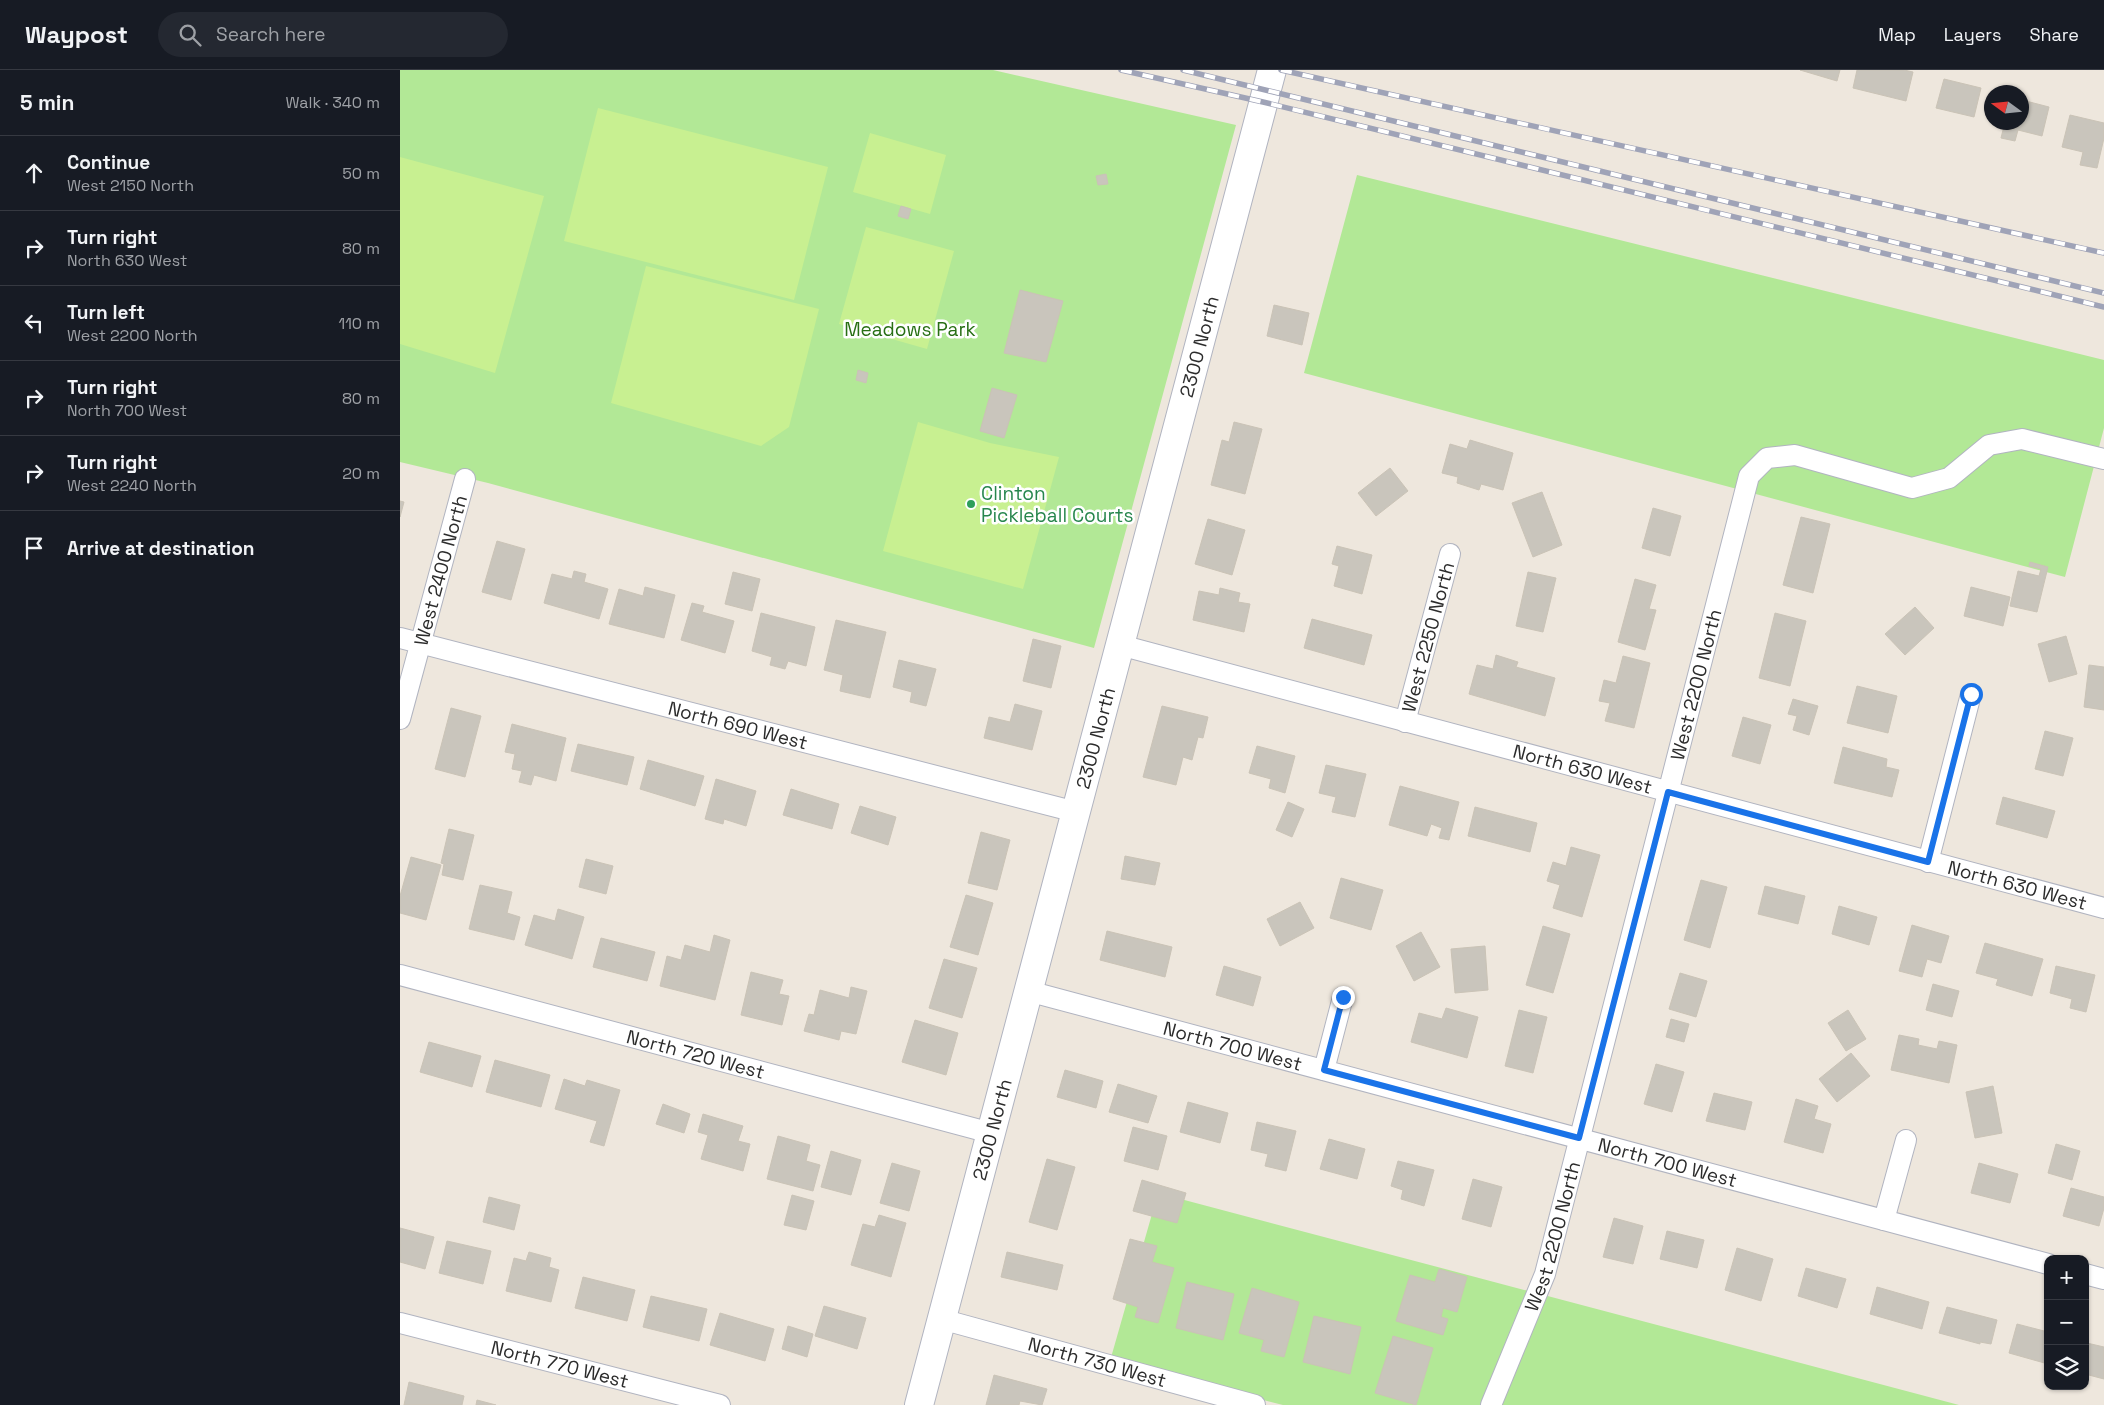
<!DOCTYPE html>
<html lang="en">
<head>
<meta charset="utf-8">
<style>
  body { margin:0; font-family:"Space Grotesk",sans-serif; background:#242831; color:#f1f3f6 }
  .controls { position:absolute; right:15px; bottom:15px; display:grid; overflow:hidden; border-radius:10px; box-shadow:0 1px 4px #0004 }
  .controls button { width:45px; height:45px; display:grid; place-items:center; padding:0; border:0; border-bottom:1px solid #363941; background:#171b24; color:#f1f3f6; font:25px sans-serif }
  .compass { position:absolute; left:1584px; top:15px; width:45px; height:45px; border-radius:50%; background:#171b24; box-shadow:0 1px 4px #0004; rotate:285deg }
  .stop { position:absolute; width:15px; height:15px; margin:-11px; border:4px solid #1a73e8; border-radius:50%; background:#fff }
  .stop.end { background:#1a73e8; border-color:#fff; box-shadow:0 1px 5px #0008 }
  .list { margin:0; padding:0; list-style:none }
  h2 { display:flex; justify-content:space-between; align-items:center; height:65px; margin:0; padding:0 20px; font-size:21px }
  h2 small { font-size:16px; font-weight:400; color:#9ea1a6 }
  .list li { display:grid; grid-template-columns:32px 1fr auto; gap:15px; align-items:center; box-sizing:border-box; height:75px; padding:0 20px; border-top:1px solid #363941 }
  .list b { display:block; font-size:19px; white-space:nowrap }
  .list p { margin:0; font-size:16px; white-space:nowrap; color:#9ea1a6 }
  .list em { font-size:16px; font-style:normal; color:#9ea1a6 }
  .icon { flex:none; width:28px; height:28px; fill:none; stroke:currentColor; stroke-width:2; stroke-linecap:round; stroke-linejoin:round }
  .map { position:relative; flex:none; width:1704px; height:1335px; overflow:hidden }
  header { display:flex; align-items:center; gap:30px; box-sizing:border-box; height:70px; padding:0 25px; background:#171b24; border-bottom:1px solid #363941 }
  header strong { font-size:24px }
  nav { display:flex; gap:28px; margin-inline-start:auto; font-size:18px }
  .search { width:350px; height:45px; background:#242831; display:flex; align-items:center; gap:12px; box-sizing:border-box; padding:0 18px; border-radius:28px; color:#9ea1a6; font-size:19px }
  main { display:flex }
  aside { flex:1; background:#171b24 }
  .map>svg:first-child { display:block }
  .green { fill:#b2e896 }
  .pitch { fill:#c8f091 }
  .building { fill:#c9c5bc; stroke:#cac3b6 }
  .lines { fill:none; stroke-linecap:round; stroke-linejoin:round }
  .street-casing { stroke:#b1b4c0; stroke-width:22 }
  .secondary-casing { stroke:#b1b4c0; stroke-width:30 }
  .street { stroke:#fff; stroke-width:20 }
  .secondary { stroke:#fff; stroke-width:28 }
  .rail-casing { stroke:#9fa3b7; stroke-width:5.5 }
  .rail { stroke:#fff; stroke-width:4; stroke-dasharray:11; stroke-linecap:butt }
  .route { stroke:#1a73e8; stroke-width:6 }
  .leisure-dot { fill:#2e9e5b; stroke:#fff; stroke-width:2 }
  .labels { text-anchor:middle; stroke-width:5; stroke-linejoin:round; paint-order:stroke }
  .park-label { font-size:19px; fill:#286f15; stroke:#fff }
  .street-label { font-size:19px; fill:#2c2c2c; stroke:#fff }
  .leisure-label { font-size:19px; fill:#27864d; stroke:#fff; text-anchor:start }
</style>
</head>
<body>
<header>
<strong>Waypost</strong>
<div class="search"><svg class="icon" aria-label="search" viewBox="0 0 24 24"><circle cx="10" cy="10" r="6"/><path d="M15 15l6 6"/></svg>Search here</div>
<nav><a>Map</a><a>Layers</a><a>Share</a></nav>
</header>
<main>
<aside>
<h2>5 min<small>Walk · 340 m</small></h2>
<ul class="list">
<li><svg class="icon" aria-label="ahead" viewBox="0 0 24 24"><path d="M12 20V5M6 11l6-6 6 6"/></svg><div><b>Continue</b><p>West 2150 North</p></div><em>50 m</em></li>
<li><svg class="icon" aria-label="right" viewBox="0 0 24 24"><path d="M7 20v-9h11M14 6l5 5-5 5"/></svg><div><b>Turn right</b><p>North 630 West</p></div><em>80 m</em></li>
<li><svg class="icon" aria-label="left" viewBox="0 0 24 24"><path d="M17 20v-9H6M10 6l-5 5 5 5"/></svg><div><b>Turn left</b><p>West 2200 North</p></div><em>110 m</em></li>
<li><svg class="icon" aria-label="right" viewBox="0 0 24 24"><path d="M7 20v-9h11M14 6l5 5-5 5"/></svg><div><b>Turn right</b><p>North 700 West</p></div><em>80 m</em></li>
<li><svg class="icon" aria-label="right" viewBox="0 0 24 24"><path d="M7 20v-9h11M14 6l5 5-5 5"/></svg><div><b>Turn right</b><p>West 2240 North</p></div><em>20 m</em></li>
<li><svg class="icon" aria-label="arrive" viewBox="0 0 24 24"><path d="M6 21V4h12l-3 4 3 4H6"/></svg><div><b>Arrive at destination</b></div></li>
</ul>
</aside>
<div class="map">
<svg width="1704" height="1335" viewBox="0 0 1704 1335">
  <rect width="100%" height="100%" fill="#eee7dd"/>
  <!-- green -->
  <path class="green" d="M 0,0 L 593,0 L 836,55 L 694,578 L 88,413 L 0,392 Z
    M 957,105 L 1704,290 L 1704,358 L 1665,507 L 904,303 Z
    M 758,1123 L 1559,1335 L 883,1335 L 710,1291 Z"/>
  <!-- pitch -->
  <path class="pitch" d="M 198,38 L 428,97 L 394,230 L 164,171 Z
    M 470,63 L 546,85 L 530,144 L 453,122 Z
    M 0,87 L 144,126 L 95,303 L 0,274 Z
    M 466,157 L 554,181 L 527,279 L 439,254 Z
    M 246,196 L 419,239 L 389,357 L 361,376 L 211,333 Z
    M 518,352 L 590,373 L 659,387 L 623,519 L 483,481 Z"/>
  <!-- building -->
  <path class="building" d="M 1400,0 L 1440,0 L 1437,11 Z
    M 1457,0 L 1504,0 L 1513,2 L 1506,31 L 1453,18 Z
    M 1544,9 L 1581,18 L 1574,47 L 1536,38 Z
    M 1622,30 L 1649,37 L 1642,66 L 1618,60 L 1615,71 L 1601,68 L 1604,56 L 1593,52 L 1622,52 Z
    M 1670,45 L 1704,53 L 1704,68 L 1697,98 L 1680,95 L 1683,82 L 1662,77 Z
    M 706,104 L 708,114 L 698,115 L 696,106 Z
    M 501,136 L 511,139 L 508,149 L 498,146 Z
    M 620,220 L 663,231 L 646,292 L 604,283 Z
    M 874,235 L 909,243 L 902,275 L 867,266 Z
    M 458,300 L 468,303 L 466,313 L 456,310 Z
    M 592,318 L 617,325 L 604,368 L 580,361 Z
    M 834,352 L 862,359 L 845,424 L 811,415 L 822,370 L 829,372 Z
    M 1070,370 L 1113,383 L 1103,420 L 1081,414 L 1079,420 L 1057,413 L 1058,407 L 1042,403 L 1050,374 L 1067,379 Z
    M 990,398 L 1008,421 L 976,446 L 958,423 Z
    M 1142,422 L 1162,475 L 1133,487 L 1112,433 Z
    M 0,431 L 4,432 L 0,447 Z
    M 1253,438 L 1281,446 L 1270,486 L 1242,478 Z
    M 1401,447 L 1430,454 L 1413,523 L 1383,515 Z
    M 808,449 L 845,460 L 832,505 L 795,494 Z
    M 97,471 L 125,479 L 111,530 L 82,522 Z
    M 937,476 L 972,485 L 962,524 L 934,516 L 939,496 L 932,494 Z
    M 1630,492 L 1648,497 L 1637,542 L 1610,536 L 1618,501 L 1639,506 L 1641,499 L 1629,496 Z
    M 174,501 L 186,504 L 184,512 L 208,519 L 199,549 L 144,533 L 152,504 L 172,509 Z
    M 333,502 L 360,509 L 352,541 L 325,534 Z
    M 1128,502 L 1156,508 L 1143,562 L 1116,556 Z
    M 1235,509 L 1256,515 L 1249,539 L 1256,540 L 1245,580 L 1218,572 Z
    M 245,517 L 275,525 L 264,568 L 209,554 L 219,519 L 243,526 Z
    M 1571,517 L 1610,527 L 1603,556 L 1564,546 Z
    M 820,518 L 840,523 L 838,532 L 850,534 L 844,562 L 793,550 L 799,521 L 819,525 Z
    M 292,533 L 304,536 L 302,542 L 334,551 L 325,583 L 281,570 Z
    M 1515,537 L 1534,558 L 1505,585 L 1485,564 Z
    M 361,543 L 415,557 L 406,596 L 388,591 L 385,599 L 370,595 L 372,587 L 352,581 Z
    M 1375,543 L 1406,551 L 1390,616 L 1359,608 Z
    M 912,549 L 972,565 L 964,595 L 904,578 Z
    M 436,550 L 486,562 L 470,628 L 440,621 L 443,605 L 424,600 Z
    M 1666,566 L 1677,604 L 1649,612 L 1638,574 Z
    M 633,569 L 661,576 L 651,618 L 623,611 Z
    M 1096,585 L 1118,592 L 1116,597 L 1155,608 L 1145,646 L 1069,624 L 1077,595 L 1093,599 Z
    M 1223,586 L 1250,593 L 1234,658 L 1205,651 L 1210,633 L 1199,631 L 1204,610 L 1216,613 Z
    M 499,590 L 536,599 L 526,636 L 510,632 L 512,622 L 493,617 Z
    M 1689,595 L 1704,597 L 1704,640 L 1684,637 Z
    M 1457,616 L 1497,626 L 1488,663 L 1447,653 Z
    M 1393,629 L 1418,636 L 1409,665 L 1393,660 L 1397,646 L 1388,644 Z
    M 615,634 L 642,641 L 632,680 L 584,668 L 589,647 L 610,652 Z
    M 762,636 L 808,647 L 803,668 L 798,667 L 792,690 L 783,687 L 776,715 L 743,707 Z
    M 51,638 L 81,646 L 65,707 L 35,699 Z
    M 1343,647 L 1371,655 L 1360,694 L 1332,686 Z
    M 112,654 L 166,668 L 156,711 L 134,705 L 131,715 L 119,712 L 122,701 L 112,699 L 115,684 L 105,682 Z
    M 1645,661 L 1673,668 L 1663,706 L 1635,699 Z
    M 178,674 L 234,687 L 227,715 L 171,701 Z
    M 857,676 L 895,686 L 885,723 L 869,718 L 871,709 L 849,703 Z
    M 1443,677 L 1487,689 L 1486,697 L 1499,700 L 1492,727 L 1434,713 Z
    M 248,690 L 304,706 L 295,736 L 240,719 Z
    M 926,695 L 966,704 L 955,747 L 932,742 L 936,727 L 919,723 Z
    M 316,709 L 356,721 L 346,756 L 324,749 L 323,754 L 305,749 Z
    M 1000,716 L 1059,732 L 1049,770 L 1039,768 L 1042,758 L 1031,754 L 1027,766 L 989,755 Z
    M 391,719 L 439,734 L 432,759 L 383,745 Z
    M 1603,727 L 1655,741 L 1647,768 L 1596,754 Z
    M 888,732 L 904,739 L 892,767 L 876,760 Z
    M 460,736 L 496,747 L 488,775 L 451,763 Z
    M 1075,737 L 1137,753 L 1130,782 L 1068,766 Z
    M 49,759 L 74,765 L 63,810 L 42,805 L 44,794 L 41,793 Z
    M 581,762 L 610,770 L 597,820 L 568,813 Z
    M 1171,777 L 1200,785 L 1182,847 L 1153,838 L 1160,815 L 1147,811 L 1153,792 L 1166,796 Z
    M 725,786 L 760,793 L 755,815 L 721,809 Z
    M 11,787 L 41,795 L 26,850 L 0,843 L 0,826 Z
    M 186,789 L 213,796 L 206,824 L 179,817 Z
    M 941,808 L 983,820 L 971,860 L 930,848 Z
    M 1301,810 L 1327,817 L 1310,878 L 1284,870 Z
    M 80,815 L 112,822 L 107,843 L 120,847 L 114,870 L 69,859 Z
    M 1365,816 L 1405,826 L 1398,854 L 1358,844 Z
    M 566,825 L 593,833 L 578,885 L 550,877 Z
    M 900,832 L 914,858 L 880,876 L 867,849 Z
    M 1439,836 L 1477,847 L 1469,875 L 1432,864 Z
    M 158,839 L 184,847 L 172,889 L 125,875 L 134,845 L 155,851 Z
    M 1512,855 L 1549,866 L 1541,893 L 1527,889 L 1522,907 L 1499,901 Z
    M 1143,856 L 1170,864 L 1153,923 L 1126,915 Z
    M 707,861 L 772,877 L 765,907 L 700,890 Z
    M 1021,862 L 1040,897 L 1014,911 L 996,876 Z
    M 314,865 L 330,870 L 315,930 L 260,916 L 267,886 L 281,890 L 285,875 L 310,882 Z
    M 201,868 L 255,882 L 247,911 L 193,897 Z
    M 1585,873 L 1643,889 L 1632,926 L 1596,915 L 1598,909 L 1576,903 Z
    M 1085,876 L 1088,920 L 1055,923 L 1051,879 Z
    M 544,889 L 577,898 L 562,948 L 529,938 Z
    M 824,896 L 861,907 L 853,936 L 816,925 Z
    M 1656,896 L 1695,905 L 1686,942 L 1670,938 L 1672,929 L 1650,923 Z
    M 351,902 L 383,910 L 379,924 L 389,926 L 382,955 L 341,945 Z
    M 1280,903 L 1307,911 L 1296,947 L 1269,939 Z
    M 1533,914 L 1559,921 L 1552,947 L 1526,940 Z
    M 451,917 L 467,921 L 456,964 L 441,961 L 439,970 L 404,961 L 409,944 L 414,945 L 420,920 L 449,928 Z
    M 1046,938 L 1078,947 L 1067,988 L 1011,972 L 1019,943 L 1042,949 Z
    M 1119,940 L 1147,947 L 1133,1003 L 1105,996 Z
    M 1448,940 L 1466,969 L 1446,981 L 1428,953 Z
    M 1271,949 L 1289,954 L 1284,972 L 1266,967 Z
    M 515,950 L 558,963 L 546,1005 L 502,992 Z
    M 1499,965 L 1519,969 L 1518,975 L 1537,979 L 1539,971 L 1557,975 L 1549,1013 L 1491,1000 Z
    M 29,972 L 81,986 L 72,1017 L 20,1002 Z
    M 1451,983 L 1470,1006 L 1437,1032 L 1419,1009 Z
    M 95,990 L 150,1005 L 141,1037 L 86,1022 Z
    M 1256,994 L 1284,1002 L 1272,1042 L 1244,1034 Z
    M 665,1000 L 703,1011 L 696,1038 L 657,1027 Z
    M 164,1009 L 185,1016 L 187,1010 L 220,1020 L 204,1076 L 190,1072 L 197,1051 L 155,1039 Z
    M 718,1014 L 757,1026 L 748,1053 L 709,1042 Z
    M 1593,1016 L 1602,1063 L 1575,1068 L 1566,1022 Z
    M 1314,1023 L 1352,1032 L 1345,1060 L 1306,1051 Z
    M 1396,1029 L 1418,1036 L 1414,1049 L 1431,1054 L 1423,1083 L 1384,1072 Z
    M 788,1032 L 828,1043 L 820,1073 L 780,1062 Z
    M 263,1034 L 290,1044 L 284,1063 L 256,1054 Z
    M 303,1044 L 343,1056 L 338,1071 L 350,1074 L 343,1101 L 301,1089 L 308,1065 L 298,1062 Z
    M 857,1052 L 896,1061 L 886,1101 L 865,1096 L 868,1084 L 851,1080 Z
    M 733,1057 L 767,1066 L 758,1100 L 724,1091 Z
    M 378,1066 L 410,1075 L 406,1091 L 420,1095 L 413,1121 L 367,1109 Z
    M 929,1069 L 965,1079 L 957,1109 L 920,1099 Z
    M 1656,1074 L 1680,1081 L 1672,1110 L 1648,1103 Z
    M 431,1081 L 461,1090 L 451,1125 L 421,1117 Z
    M 647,1089 L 675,1097 L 657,1160 L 629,1152 Z
    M 998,1091 L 1034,1100 L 1024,1136 L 1001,1129 L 1003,1120 L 991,1116 Z
    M 492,1093 L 520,1101 L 509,1141 L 480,1133 Z
    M 1579,1093 L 1618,1104 L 1610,1133 L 1571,1123 Z
    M 1073,1109 L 1102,1117 L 1091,1157 L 1062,1149 Z
    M 742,1110 L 786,1123 L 777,1153 L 733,1141 Z
    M 1671,1118 L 1704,1127 L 1704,1138 L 1699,1156 L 1663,1146 Z
    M 392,1125 L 414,1131 L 406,1160 L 384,1155 Z
    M 89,1127 L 120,1135 L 114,1160 L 83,1152 Z
    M 479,1145 L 506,1153 L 491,1207 L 451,1195 L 463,1154 L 475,1157 Z
    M 1214,1148 L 1243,1156 L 1233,1194 L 1203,1187 Z
    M 0,1158 L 34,1167 L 25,1199 L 0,1192 Z
    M 1267,1161 L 1304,1170 L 1297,1198 L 1260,1189 Z
    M 730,1169 L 757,1176 L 752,1192 L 774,1198 L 758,1253 L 735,1247 L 738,1237 L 713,1229 Z
    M 47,1171 L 91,1181 L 83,1214 L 39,1203 Z
    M 1337,1178 L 1373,1189 L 1361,1231 L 1325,1220 Z
    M 129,1182 L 151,1188 L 149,1197 L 159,1200 L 151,1232 L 106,1221 L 114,1188 L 126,1191 Z
    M 607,1182 L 663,1195 L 657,1220 L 601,1207 Z
    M 1406,1198 L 1446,1209 L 1437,1238 L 1398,1226 Z
    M 1039,1199 L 1067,1207 L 1057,1242 L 1043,1238 L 1041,1247 L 1048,1249 L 1043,1265 L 996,1251 L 1010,1205 L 1035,1212 Z
    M 183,1207 L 235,1220 L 227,1251 L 175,1238 Z
    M 787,1212 L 834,1224 L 823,1270 L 776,1258 Z
    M 1477,1217 L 1529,1232 L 1522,1259 L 1470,1244 Z
    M 852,1218 L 899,1232 L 884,1287 L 861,1281 L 864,1270 L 839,1263 Z
    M 251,1226 L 307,1239 L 299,1271 L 243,1257 Z
    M 424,1236 L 466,1248 L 457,1279 L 415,1266 Z
    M 1547,1237 L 1597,1250 L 1591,1274 L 1580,1272 L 1580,1274 L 1539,1263 Z
    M 320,1243 L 374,1259 L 365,1291 L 310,1275 Z
    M 914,1246 L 961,1257 L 950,1304 L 903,1292 Z
    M 1617,1254 L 1648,1262 L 1648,1294 L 1609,1283 Z
    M 388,1256 L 413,1264 L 407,1287 L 382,1279 Z
    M 993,1266 L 1033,1278 L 1016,1335 L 975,1323 Z
    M 1687,1273 L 1704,1277 L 1704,1309 L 1685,1304 Z
    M 594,1305 L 647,1319 L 642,1335 L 620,1331 L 619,1335 L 586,1335 Z
    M 9,1312 L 64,1326 L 62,1335 L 4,1335 Z
    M 77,1330 L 96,1335 L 76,1335 Z"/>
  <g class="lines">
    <defs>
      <g id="street">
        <path id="s1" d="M 0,568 L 676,742"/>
        <path id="s2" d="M 720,575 L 1704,838"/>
        <path id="s3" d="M 0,649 L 65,409"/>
        <path id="s4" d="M 1005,652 L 1050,484"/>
        <path d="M 1528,792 L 1571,624"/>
        <path id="s5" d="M 0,905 L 591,1063"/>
        <path id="s6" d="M 628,921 L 1648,1194"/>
        <path d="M 924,1000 L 943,927"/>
        <path d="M 1484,1150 L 1506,1070"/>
        <path d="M 1685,1204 L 1704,1209"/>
        <path id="s7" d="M 541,1249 L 855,1335"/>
        <path id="s8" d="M 0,1253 L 320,1335"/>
        <path id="s9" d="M 1091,1335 L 1145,1204 L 1349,406 L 1367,388 L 1395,385 L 1512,418 L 1549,408 L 1589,375 L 1622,369 L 1704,389"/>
      </g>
      <g id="secondary">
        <path id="s10" d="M 519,1335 L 872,0"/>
      </g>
    </defs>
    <!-- street casing -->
    <use href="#street" class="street-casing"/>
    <!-- secondary casing -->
    <use href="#secondary" class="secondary-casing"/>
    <!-- street -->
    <use href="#street" class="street"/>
    <!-- secondary -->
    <use href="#secondary" class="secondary"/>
    <defs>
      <path id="rail" d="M 721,0 L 863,32 L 1704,237
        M 783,0 L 1704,223
        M 881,0 L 1704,183"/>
    </defs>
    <!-- rail casing -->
    <use href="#rail" class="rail-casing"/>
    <!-- rail -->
    <use href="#rail" class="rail"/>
  </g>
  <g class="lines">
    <!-- route -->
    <path class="route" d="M 943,927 L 924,1000 L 1179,1068 L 1268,722 L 1528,792 L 1571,624"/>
  </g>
  <!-- markers -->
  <circle class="leisure-dot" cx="571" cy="434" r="5"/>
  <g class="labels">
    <!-- park labels -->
    <g class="park-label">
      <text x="510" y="266">Meadows Park</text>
    </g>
    <!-- street labels -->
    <g class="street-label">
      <text dy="7" stroke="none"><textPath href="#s10" startOffset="1095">2300 North</textPath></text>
      <text dy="7" stroke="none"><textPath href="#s3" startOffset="154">West 2400 North</textPath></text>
      <text dy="7" stroke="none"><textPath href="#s4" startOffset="88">West 2250 North</textPath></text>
      <text dy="7" stroke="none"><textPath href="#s9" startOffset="750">West 2200 North</textPath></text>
      <text dy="7" stroke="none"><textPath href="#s1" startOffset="349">North 690 West</textPath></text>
      <text dy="7" stroke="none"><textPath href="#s10" startOffset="690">2300 North</textPath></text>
      <text dy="7" stroke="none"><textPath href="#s2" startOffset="479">North 630 West</textPath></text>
      <text dy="7" stroke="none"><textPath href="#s2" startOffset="929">North 630 West</textPath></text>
      <text dy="7" stroke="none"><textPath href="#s6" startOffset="212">North 700 West</textPath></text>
      <text dy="7" stroke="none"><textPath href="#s5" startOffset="306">North 720 West</textPath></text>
      <text dy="7" stroke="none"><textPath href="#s10" startOffset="285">2300 North</textPath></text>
      <text dy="7" stroke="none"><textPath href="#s6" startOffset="662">North 700 West</textPath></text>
      <text dy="7" stroke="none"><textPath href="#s9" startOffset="180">West 2200 North</textPath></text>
      <text dy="7" stroke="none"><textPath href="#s7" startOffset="162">North 730 West</textPath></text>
      <text dy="7" stroke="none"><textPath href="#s8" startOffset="165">North 770 West</textPath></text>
    </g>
    <!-- leisure labels -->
    <g class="leisure-label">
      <text x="581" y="430">Clinton<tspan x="581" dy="22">Pickleball Courts</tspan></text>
    </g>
  </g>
</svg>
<div class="controls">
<button>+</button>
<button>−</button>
<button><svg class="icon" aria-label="layers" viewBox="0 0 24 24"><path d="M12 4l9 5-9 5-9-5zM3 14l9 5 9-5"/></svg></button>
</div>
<svg class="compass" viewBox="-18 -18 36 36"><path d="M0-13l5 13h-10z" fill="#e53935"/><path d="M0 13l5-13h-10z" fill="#9ea1a6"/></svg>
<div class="stop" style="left:1571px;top:624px"></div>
<div class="stop end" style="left:943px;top:927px"></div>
</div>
</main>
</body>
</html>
